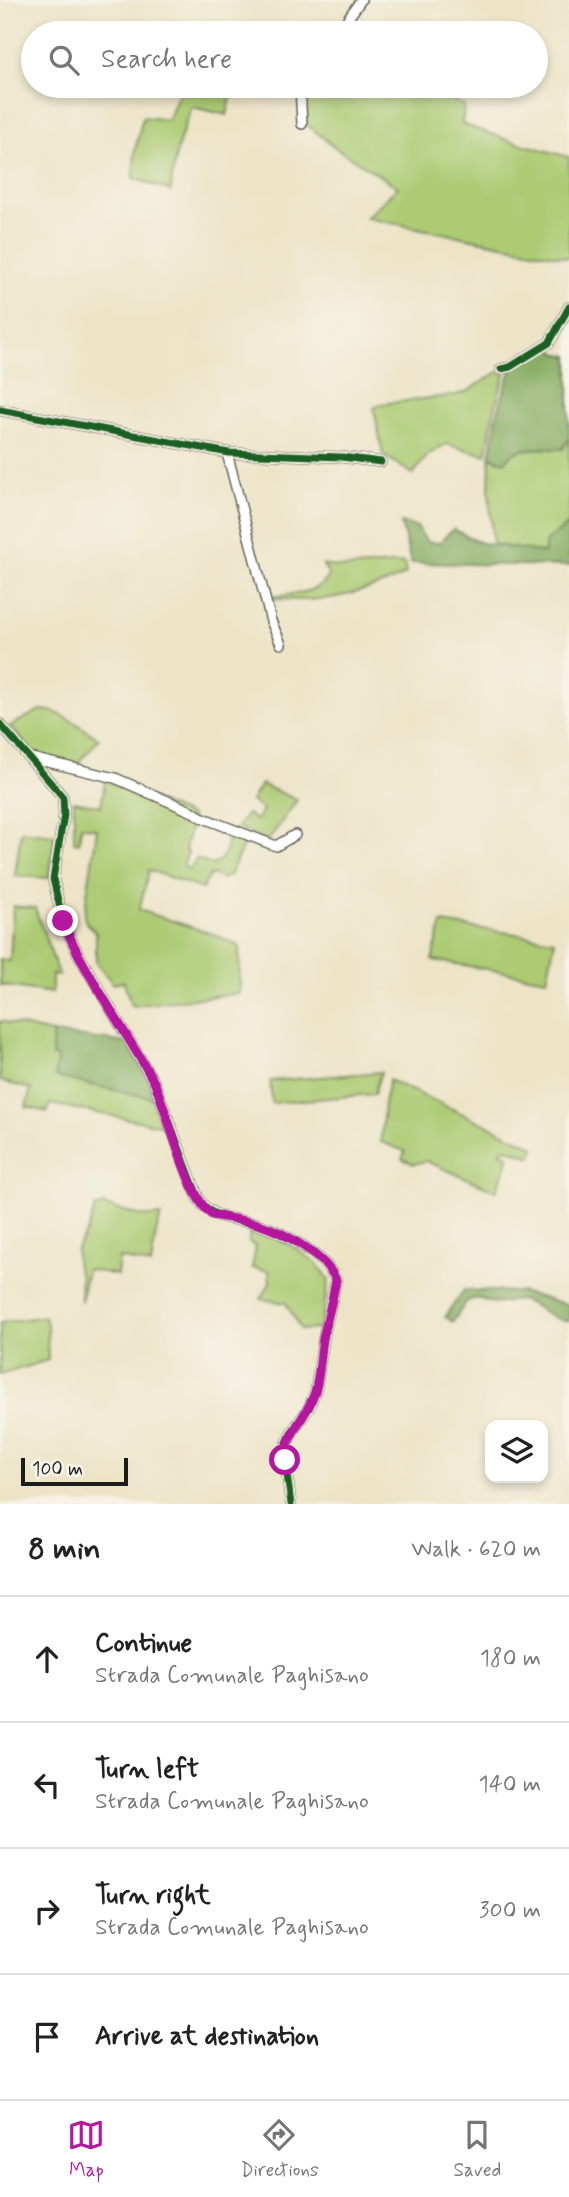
<!DOCTYPE html>
<html lang="en">
<head>
<meta charset="utf-8">
<style>
  body { margin:0; font-family:Mynerve,sans-serif; background:#f2f2f2; color:#222 }
  .controls { position:absolute; right:21px; bottom:21px; display:grid; overflow:hidden; border-radius:14px; box-shadow:0 4px 10px #0003 }
  .controls button { width:63px; height:63px; display:grid; place-items:center; padding:0; border:0; border-bottom:2px solid #e0e0e0; background:#fff; color:#222; font:35px sans-serif }
  .scale { position:absolute; left:21px; bottom:18px; width:107px; box-sizing:border-box; padding-left:7px; border:4px solid #1c1c1c; border-top:0; font-size:19px; line-height:24px; white-space:nowrap; color:#1c1c1c; -webkit-text-stroke:5px #f7f3e8; paint-order:stroke }
  .stop { position:absolute; width:21px; height:21px; margin:-16px; border:5px solid #b5179e; border-radius:50%; background:#fff }
  .stop.end { background:#b5179e; border-color:#fff; box-shadow:0 2px 7px #0008 }
  .list { margin:0; padding:0; list-style:none }
  h2 { display:flex; justify-content:space-between; align-items:center; height:91px; margin:0; padding:0 28px; font-size:30px }
  h2 small { font-size:23px; font-weight:400; color:#767676 }
  .list li { display:grid; grid-template-columns:46px 1fr auto; gap:21px; align-items:center; box-sizing:border-box; height:126px; padding:0 28px; border-top:2px solid #e0e0e0 }
  .list b { display:block; font-size:26px; white-space:nowrap }
  .list p { margin:0; font-size:23px; white-space:nowrap; color:#767676 }
  .list em { font-size:23px; font-style:normal; color:#767676 }
  .icon { flex:none; width:38px; height:38px; fill:none; stroke:currentColor; stroke-width:2; stroke-linecap:round; stroke-linejoin:round }
  .map { position:relative; flex:none; width:569px; height:1504px; overflow:hidden }
  .search { position:absolute; background:#fff; box-shadow:0 4px 10px #0003; left:21px; right:21px; top:21px; height:77px; display:flex; align-items:center; gap:18px; box-sizing:border-box; padding:0 24px; border-radius:38px; color:#767676; font-size:26px }
  .sheet { height:595px; background:#fff }
  nav { display:flex; justify-content:space-around; align-items:center; box-sizing:border-box; height:98px; border-top:2px solid #e0e0e0; background:#fff; font-size:19px; color:#767676 }
  nav a { display:grid; justify-items:center; gap:4px }
  nav .on { color:#b5179e }
  .map>svg:first-child { display:block }
  .green { fill:#accb73; stroke:#647448; stroke-width:2 }
  .forest { fill:#89af65; stroke:#526640; stroke-width:2 }
  .lines { fill:none; stroke-linecap:round; stroke-linejoin:round }
  .minor-casing { stroke:#656258; stroke-width:12 }
  .minor { stroke:#fff; stroke-width:9 }
  .cycleway-casing { stroke:#f7f3e8; stroke-width:11 }
  .cycleway { stroke:#1b5e20; stroke-width:7 }
  .route { stroke:#b5179e; stroke-width:9 }
</style>
</head>
<body>
<div class="map">
<svg width="569" height="1504" viewBox="0 0 569 1504">
  <rect width="100%" height="100%" fill="#f7f3e8"/>
  <filter id="ink" filterUnits="userSpaceOnUse"><feTurbulence type="fractalNoise" baseFrequency=".0143" numOctaves="2"/><feDisplacementMap in="SourceGraphic" scale="14" xChannelSelector="R" yChannelSelector="G"/><feConvolveMatrix kernelMatrix="1 2 1 2 8 2 1 2 1" color-interpolation-filters="sRGB"/></filter>
  <filter id="wash" filterUnits="userSpaceOnUse"><feTurbulence type="fractalNoise" baseFrequency=".00686" numOctaves="4" result="noise"/><feDisplacementMap in="SourceGraphic" scale="28" xChannelSelector="R" yChannelSelector="G"/><feGaussianBlur stdDeviation="1.57" result="paint"/><feColorMatrix in="noise" values="0 0 0 0 0 0 0 0 0 0 0 0 0 0 0 0 0 1.4 0 .05"/><feComposite in="paint" operator="in"/></filter>
  <g filter="url(#wash)">
    <rect width="100%" height="100%" fill="#ede4c7"/>
    <!-- green -->
    <path class="green" d="M 182,86 L 234,86 L 227,115 L 192,107 C 181,133 172,162 171,191 L 133,178 L 135,150 L 143,117 L 168,120 Z
      M 304,86 L 425,86 L 464,106 L 462,124 L 511,141 L 569,157 L 569,258 L 366,218 L 398,187 L 337,149 L 305,123 Z
      M 498,372 L 505,374 L 494,412 L 486,455 L 446,444 L 428,455 L 413,474 L 383,455 L 374,408 L 381,404 L 455,395 L 466,392 Z
      M 569,441 L 569,524 L 545,542 L 545,553 L 493,544 L 489,492 L 490,457 L 499,461 C 521,445 537,449 563,449 L 566,442 Z
      M 404,563 L 406,574 C 387,585 344,597 322,599 C 306,601 289,599 273,599 L 272,597 C 290,594 319,594 329,576 L 323,565 L 344,568 Z
      M 40,710 C 60,709 82,728 99,739 L 75,766 L 33,753 L 10,726 Z
      M 105,780 L 191,816 L 192,822 L 185,848 L 188,853 L 183,866 L 190,870 L 196,859 L 212,865 C 223,861 227,850 227,839 L 221,829 L 246,840 L 229,876 L 221,879 L 215,875 L 210,875 L 202,889 L 149,870 L 139,910 L 213,934 L 239,946 L 240,993 L 131,1006 L 124,981 L 113,984 L 96,962 L 96,933 L 86,923 L 84,915 L 97,829 L 81,826 L 79,843 L 74,842 L 74,801 L 101,806 Z
      M 261,784 L 297,800 L 268,841 L 237,827 L 247,814 L 256,820 L 263,810 L 251,801 Z
      M 21,831 L 55,835 L 49,878 L 15,876 Z
      M 13,906 L 35,908 L 59,975 L 52,974 L 52,993 L 0,985 L 0,959 L 10,961 Z
      M 442,923 L 555,940 L 547,979 L 432,960 Z
      M 0,1021 L 52,1033 L 52,1055 L 58,1057 L 55,1077 L 156,1099 L 165,1126 L 50,1104 L 48,1112 L 26,1107 L 31,1089 L 0,1081 Z
      M 381,1072 L 374,1094 L 272,1103 L 270,1081 Z
      M 389,1080 L 535,1147 L 531,1157 L 506,1148 L 500,1152 L 508,1156 L 506,1166 L 496,1191 L 426,1161 L 414,1164 L 402,1159 L 405,1151 L 381,1142 L 384,1103 Z
      M 103,1205 L 142,1216 L 161,1216 L 156,1233 L 151,1265 L 119,1258 L 117,1275 L 87,1269 L 81,1302 L 80,1276 L 76,1263 L 76,1250 L 88,1229 L 95,1208 Z
      M 250,1228 C 275,1236 317,1256 329,1280 L 320,1329 L 301,1330 L 286,1303 L 261,1299 L 270,1283 L 269,1271 L 252,1268 L 256,1247 L 249,1242 Z
      M 44,1316 L 47,1324 L 48,1360 L 0,1375 L 0,1323 Z"/>
    <!-- forest -->
    <path class="forest" d="M 551,345 L 556,353 L 569,356 L 569,441 L 566,442 L 563,449 C 544,449 516,443 505,462 L 490,457 L 497,415 L 510,373 L 512,368 Z
      M 401,523 L 417,527 L 427,542 L 439,543 L 453,529 L 481,543 L 545,553 L 545,542 L 569,524 L 569,566 L 411,563 Z
      M 52,1033 L 128,1043 L 151,1084 L 156,1099 L 55,1077 L 57,1057 L 52,1056 Z
      M 464,1290 L 521,1292 L 569,1305 L 569,1321 C 552,1321 540,1306 523,1301 C 513,1298 504,1305 494,1303 C 483,1301 479,1296 467,1301 L 453,1322 L 445,1317 Z"/>
  </g>
  <g filter="url(#ink)">
    <g class="lines">
      <defs>
        <path id="minor" d="M 330,33 L 344,24 L 361,0
          M 300,86 L 302,124
          M 501,369 L 510,367 L 549,343 L 569,307
          M 0,410 L 229,453 L 341,457 L 381,462
          M 227,453 L 271,621 L 281,644
          M 0,724 L 63,797 L 64,815 L 53,879 L 63,921 L 78,954 L 154,1082 L 199,1200 C 216,1223 238,1217 263,1226 C 286,1234 326,1256 336,1280 L 324,1336 L 316,1389 L 309,1408 L 292,1432 L 285,1448 L 285,1460 L 291,1504
          M 31,758 L 115,778 L 193,812 L 201,817 L 276,846 L 295,835"/>
      </defs>
      <!-- minor casing -->
      <use href="#minor" class="minor-casing"/>
      <!-- minor -->
      <use href="#minor" class="minor"/>
      <defs>
        <path id="cycleway" d="M 501,369 L 510,367 L 549,343 L 569,307
          M 0,410 L 229,453 L 341,457 L 381,462
          M 0,724 L 63,797 L 64,815 L 53,879 L 63,921 L 78,954 L 154,1082 L 199,1200 C 216,1223 238,1217 263,1226 C 286,1234 326,1256 336,1280 L 324,1336 L 316,1389 L 309,1408 L 292,1432 L 285,1448 L 285,1460 L 291,1504"/>
      </defs>
      <!-- cycleway casing -->
      <use href="#cycleway" class="cycleway-casing"/>
      <!-- cycleway -->
      <use href="#cycleway" class="cycleway"/>
    </g>
  </g>
  <g class="lines" filter="url(#ink)">
    <!-- route -->
    <path class="route" d="M 63,921 C 80,964 107,1003 131,1043 C 139,1056 148,1070 155,1084 C 169,1116 187,1197 212,1215 C 228,1218 246,1220 261,1225 C 286,1233 326,1257 336,1280 C 333,1299 327,1318 323,1338 C 320,1356 320,1375 315,1392 C 307,1417 286,1433 285,1460"/>
  </g>
</svg>
<div class="controls">
<button><svg class="icon" aria-label="layers" viewBox="0 0 24 24"><path d="M12 4l9 5-9 5-9-5zM3 14l9 5 9-5"/></svg></button>
</div>
<div class="scale">100 m</div>
<div class="stop" style="left:285px;top:1460px"></div>
<div class="stop end" style="left:63px;top:921px"></div>
<div class="search"><svg class="icon" aria-label="search" viewBox="0 0 24 24"><circle cx="10" cy="10" r="6"/><path d="M15 15l6 6"/></svg>Search here</div>
</div>
<section class="sheet">
<h2>8 min<small>Walk · 620 m</small></h2>
<ul class="list">
<li><svg class="icon" aria-label="ahead" viewBox="0 0 24 24"><path d="M12 20V5M6 11l6-6 6 6"/></svg><div><b>Continue</b><p>Strada Comunale Paghisano</p></div><em>180 m</em></li>
<li><svg class="icon" aria-label="left" viewBox="0 0 24 24"><path d="M17 20v-9H6M10 6l-5 5 5 5"/></svg><div><b>Turn left</b><p>Strada Comunale Paghisano</p></div><em>140 m</em></li>
<li><svg class="icon" aria-label="right" viewBox="0 0 24 24"><path d="M7 20v-9h11M14 6l5 5-5 5"/></svg><div><b>Turn right</b><p>Strada Comunale Paghisano</p></div><em>300 m</em></li>
<li><svg class="icon" aria-label="arrive" viewBox="0 0 24 24"><path d="M6 21V4h12l-3 4 3 4H6"/></svg><div><b>Arrive at destination</b></div></li>
</ul>
</section>
<nav>
<a class="on"><svg class="icon" aria-label="map" viewBox="0 0 24 24"><path d="M3 6l6-2 6 2 6-2v14l-6 2-6-2-6 2zM9 4v14M15 6v14"/></svg>Map</a>
<a><svg class="icon" aria-label="directions" viewBox="0 0 24 24"><path d="M12 3l9 9-9 9-9-9zM9 14v-3h6M13 9l2 2-2 2"/></svg>Directions</a>
<a><svg class="icon" aria-label="saved" viewBox="0 0 24 24"><path d="M7 4h10v16l-5-4-5 4z"/></svg>Saved</a>
</nav>
</body>
</html>
